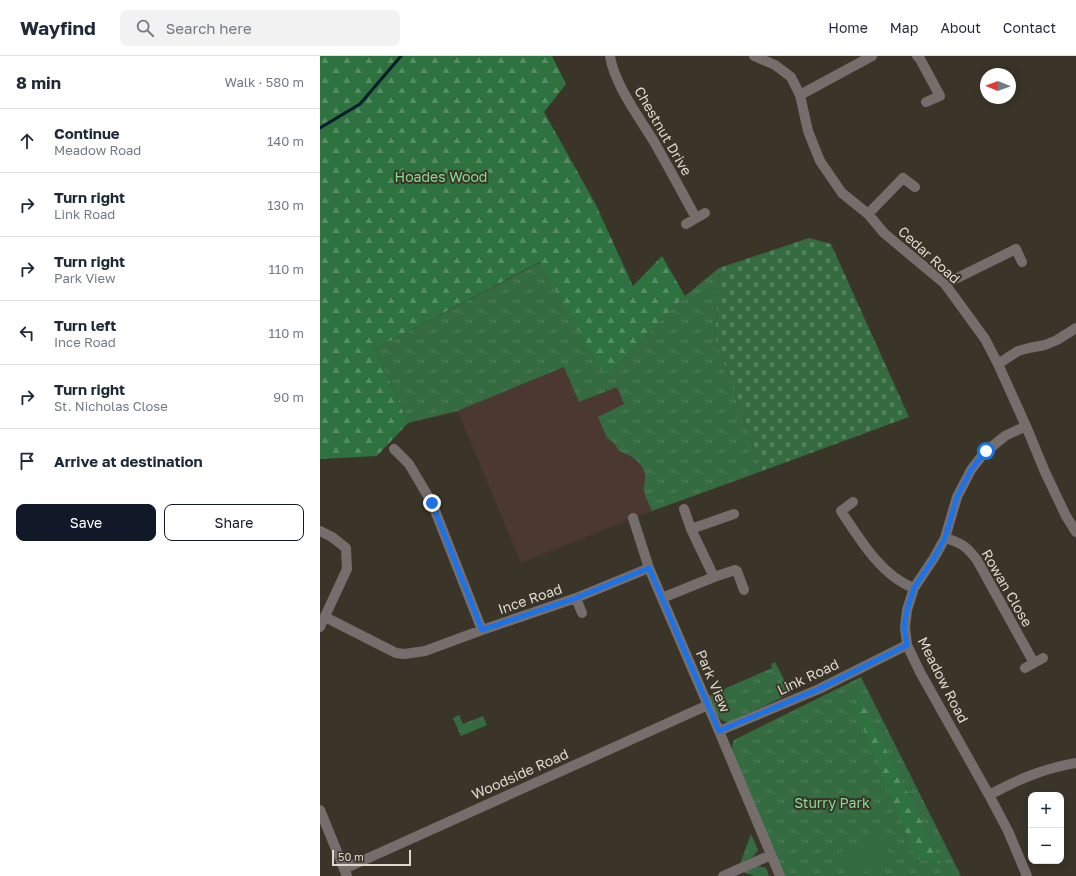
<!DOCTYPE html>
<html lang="en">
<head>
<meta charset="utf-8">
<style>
  body { margin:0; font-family:"Golos Text",sans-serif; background:#f2f2f3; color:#1f2937 }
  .controls { position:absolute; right:12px; bottom:12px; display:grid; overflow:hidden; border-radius:8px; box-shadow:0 2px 10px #0003 }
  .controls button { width:36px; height:36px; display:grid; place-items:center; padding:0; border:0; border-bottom:1px solid #e0e1e3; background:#fff; color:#1f2937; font:20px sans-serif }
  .compass { position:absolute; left:660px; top:12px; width:36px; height:36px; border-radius:50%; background:#fff; box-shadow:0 2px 10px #0003; rotate:271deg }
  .scale { position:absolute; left:12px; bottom:10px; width:79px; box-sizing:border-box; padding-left:4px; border:2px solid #ddd9d1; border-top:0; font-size:11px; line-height:14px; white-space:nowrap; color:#ddd9d1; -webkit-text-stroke:3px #3a3528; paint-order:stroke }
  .stop { position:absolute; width:12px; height:12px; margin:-9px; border:3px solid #1a73e8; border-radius:50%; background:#fff }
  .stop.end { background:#1a73e8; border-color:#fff; box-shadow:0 1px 4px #0008 }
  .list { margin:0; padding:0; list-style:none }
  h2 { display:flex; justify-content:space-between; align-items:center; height:52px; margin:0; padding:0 16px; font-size:17px }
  h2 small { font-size:13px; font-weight:400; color:#747a83 }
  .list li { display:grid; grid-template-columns:26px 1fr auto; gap:12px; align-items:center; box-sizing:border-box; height:64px; padding:0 16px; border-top:1px solid #e0e1e3 }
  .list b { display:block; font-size:15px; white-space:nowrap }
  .list p { margin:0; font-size:13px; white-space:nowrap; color:#747a83 }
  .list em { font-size:13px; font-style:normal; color:#747a83 }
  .actions { display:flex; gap:8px; padding:12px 16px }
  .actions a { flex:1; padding:9px 0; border:1px solid #111827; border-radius:8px; text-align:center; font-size:14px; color:#111827 }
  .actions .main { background:#111827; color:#fff }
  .icon { flex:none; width:22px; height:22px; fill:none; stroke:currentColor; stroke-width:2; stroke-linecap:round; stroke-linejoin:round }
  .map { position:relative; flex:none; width:756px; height:820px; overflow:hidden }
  header { display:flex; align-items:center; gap:24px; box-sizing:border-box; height:56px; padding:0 20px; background:#fff; border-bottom:1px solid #e0e1e3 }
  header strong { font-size:19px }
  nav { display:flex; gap:22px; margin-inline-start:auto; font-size:14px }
  .search { width:280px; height:36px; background:#f2f2f3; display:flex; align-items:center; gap:10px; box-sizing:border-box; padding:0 14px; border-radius:8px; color:#747a83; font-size:15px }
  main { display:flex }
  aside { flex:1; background:#fff }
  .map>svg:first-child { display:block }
  .education { fill:#4b3831 }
  .grass { fill:url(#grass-tufts) }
  .forest { fill:url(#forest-firs) }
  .cemetery { fill:url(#cemetery-stones) }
  .pitch { fill:#346b40 }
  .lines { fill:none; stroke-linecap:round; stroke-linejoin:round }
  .stream { stroke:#031c2b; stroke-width:3 }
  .minor { stroke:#766e6c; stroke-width:10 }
  .route { stroke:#1a73e8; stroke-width:5 }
  .labels { text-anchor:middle; stroke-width:4; stroke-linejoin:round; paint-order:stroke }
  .street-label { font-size:14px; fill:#ddd9d1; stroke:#3a3528 }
  .park-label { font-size:14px; fill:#82de94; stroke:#3a3528 }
</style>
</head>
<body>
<header>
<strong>Wayfind</strong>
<div class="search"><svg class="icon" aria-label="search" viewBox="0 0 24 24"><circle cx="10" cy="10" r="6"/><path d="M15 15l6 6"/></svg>Search here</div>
<nav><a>Home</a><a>Map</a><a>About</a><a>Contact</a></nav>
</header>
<main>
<aside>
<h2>8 min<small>Walk · 580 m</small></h2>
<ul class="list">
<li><svg class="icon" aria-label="ahead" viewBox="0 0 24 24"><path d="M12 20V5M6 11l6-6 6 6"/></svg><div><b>Continue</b><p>Meadow Road</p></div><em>140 m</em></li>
<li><svg class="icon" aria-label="right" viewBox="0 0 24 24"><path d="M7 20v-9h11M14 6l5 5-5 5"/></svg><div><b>Turn right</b><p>Link Road</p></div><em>130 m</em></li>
<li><svg class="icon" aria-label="right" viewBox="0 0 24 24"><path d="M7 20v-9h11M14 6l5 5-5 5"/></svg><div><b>Turn right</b><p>Park View</p></div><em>110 m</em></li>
<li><svg class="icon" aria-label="left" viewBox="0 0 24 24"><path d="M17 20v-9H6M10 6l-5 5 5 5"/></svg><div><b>Turn left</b><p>Ince Road</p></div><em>110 m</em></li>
<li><svg class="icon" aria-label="right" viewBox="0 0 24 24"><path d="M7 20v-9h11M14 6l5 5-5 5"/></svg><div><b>Turn right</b><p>St. Nicholas Close</p></div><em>90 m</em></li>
<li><svg class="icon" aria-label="arrive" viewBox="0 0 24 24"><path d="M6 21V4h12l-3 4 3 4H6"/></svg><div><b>Arrive at destination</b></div></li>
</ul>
<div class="actions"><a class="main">Save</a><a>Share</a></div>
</aside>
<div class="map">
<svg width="756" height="820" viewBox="0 0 756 820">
  <defs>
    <pattern id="grass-tufts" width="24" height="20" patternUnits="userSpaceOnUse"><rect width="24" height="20" fill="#346b40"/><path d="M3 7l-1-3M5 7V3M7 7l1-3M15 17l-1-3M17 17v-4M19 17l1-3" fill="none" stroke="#51805b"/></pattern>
    <pattern id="forest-firs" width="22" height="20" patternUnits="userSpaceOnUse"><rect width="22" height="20" fill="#2e733f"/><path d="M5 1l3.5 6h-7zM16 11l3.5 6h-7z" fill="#568d63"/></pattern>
    <pattern id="cemetery-stones" width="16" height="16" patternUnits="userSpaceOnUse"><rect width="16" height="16" fill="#346b40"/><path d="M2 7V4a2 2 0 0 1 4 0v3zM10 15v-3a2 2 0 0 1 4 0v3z" fill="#51805b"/></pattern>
  </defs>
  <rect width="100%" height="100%" fill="#3a3528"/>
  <!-- education -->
  <path class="education" d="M 221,206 L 285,321 L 365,240 L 399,212 L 395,281 L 442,415 L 313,462 L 201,507 L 138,356 L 88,367 Z"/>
  <!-- grass -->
  <path class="grass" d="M 221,206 L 285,321 L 365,240 L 399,212 L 395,281 L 442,415 L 332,455 C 330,449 325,442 324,435 C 323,430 326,424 325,419 C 323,406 311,399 299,395 L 294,387 L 287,382 L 278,361 L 304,348 L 297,331 L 259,346 L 244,311 L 137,355 L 88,367 L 55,293 Z
    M 455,606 L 471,637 L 419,662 C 416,663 412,665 409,666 C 397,667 393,649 388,640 L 452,612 L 451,608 Z
    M 541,621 L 641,820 L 464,820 L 413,699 L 412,690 L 414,684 Z
    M 139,659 L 143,668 L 163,660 L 167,669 L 141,680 L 133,662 Z
    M 431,778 L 438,794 L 433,801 L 420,808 Z
    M 437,810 L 446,812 L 449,820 L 434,820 L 423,816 Z"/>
  <!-- forest -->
  <path class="forest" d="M 0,0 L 232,0 L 246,28 L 224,56 L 275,147 L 313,230 L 342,200 L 365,240 L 285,321 L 220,206 L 55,293 L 88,367 L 57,400 L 0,403 Z
    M 539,640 L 598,758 L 621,809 L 596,802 L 535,651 L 535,645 Z"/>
  <!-- cemetery -->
  <path class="cemetery" d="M 489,182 L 511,188 L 589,361 L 442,415 L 395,281 L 399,212 Z"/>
  <!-- pitch -->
  <path class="pitch" d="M 559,776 L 572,802 L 537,820 L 528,820 L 517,798 Z"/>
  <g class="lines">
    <!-- stream -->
    <path class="stream" d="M 0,72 L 40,48 L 81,0"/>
    <!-- minor -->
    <path class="minor" d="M 290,0 C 294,27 318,60 333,84 C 348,110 362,136 376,162
      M 434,0 L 455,9 L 471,21 L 480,39 L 488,75 L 500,105 L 522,137 L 548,158 L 564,177 L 625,228 L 665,283 L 678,308 L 706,370 L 725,416 L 746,460 L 756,476
      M 597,0 L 600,3 L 620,40 L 606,46
      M 480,39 L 552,0
      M 548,158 L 583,122 L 595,131
      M 366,168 L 385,157
      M 625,228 L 696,193 L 702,206
      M 678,308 L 698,295 L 709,292 L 725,289 L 737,284 L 756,272
      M 706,370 L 685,380 L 664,397 L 651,414 L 637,441 L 625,482 L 614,502 L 594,532 L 587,554 L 585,571 L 587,589 L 600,616 L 669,739 L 688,775 L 707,820
      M 74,393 L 89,408 L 112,447 L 162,574
      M 533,446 L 521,455 C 539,482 562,521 594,532
      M 364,453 L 371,473 L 394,521
      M 313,462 L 329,512 L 399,675 L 460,820
      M 371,473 L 414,458
      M 0,475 L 12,481 L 26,492 L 27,513 L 0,571
      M 625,482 C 642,487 646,490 657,504 L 714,607
      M 256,542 L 262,557
      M 342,542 L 394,521 L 415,514 L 417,515 L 424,534
      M 5,561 L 76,597 L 85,598 L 105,595 L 162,574 L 256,542 L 329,512
      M 705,612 L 723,602
      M 399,675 L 499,633 L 587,589
      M 669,739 C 699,723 722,713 756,707
      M 0,754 L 27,820
      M 24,813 L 388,649
      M 403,820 L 451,799"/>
  </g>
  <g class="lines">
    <!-- route -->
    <path class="route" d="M 112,447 L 162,574 L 256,542 L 329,512 L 399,675 L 499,633 L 587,589 L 584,571 L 587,554 L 594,532 L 614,502 L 625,482 L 637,441 L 651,414 L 664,397 L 666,395"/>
  </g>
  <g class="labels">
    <!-- street labels -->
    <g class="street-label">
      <text transform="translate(343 75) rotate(60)" y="5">Chestnut Drive</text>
      <text transform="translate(609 199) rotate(42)" y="5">Cedar Road</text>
      <text transform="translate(687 532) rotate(60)" y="5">Rowan Close</text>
      <text transform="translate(210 543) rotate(-19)" y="5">Ince Road</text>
      <text transform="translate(488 621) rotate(-25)" y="5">Link Road</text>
      <text transform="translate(623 624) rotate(63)" y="5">Meadow Road</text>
      <text transform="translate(393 625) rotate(67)" y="5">Park View</text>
      <text transform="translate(200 718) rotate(-24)" y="5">Woodside Road</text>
    </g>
    <!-- park labels -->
    <g class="park-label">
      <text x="121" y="126">Hoades Wood</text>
      <text x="512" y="752">Sturry Park</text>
    </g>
  </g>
</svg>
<div class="controls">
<button>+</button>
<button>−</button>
</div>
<svg class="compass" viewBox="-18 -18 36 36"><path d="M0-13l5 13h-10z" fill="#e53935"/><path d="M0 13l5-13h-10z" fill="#747a83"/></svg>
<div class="scale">50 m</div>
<div class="stop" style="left:666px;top:395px"></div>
<div class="stop end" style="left:112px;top:447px"></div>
</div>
</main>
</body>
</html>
